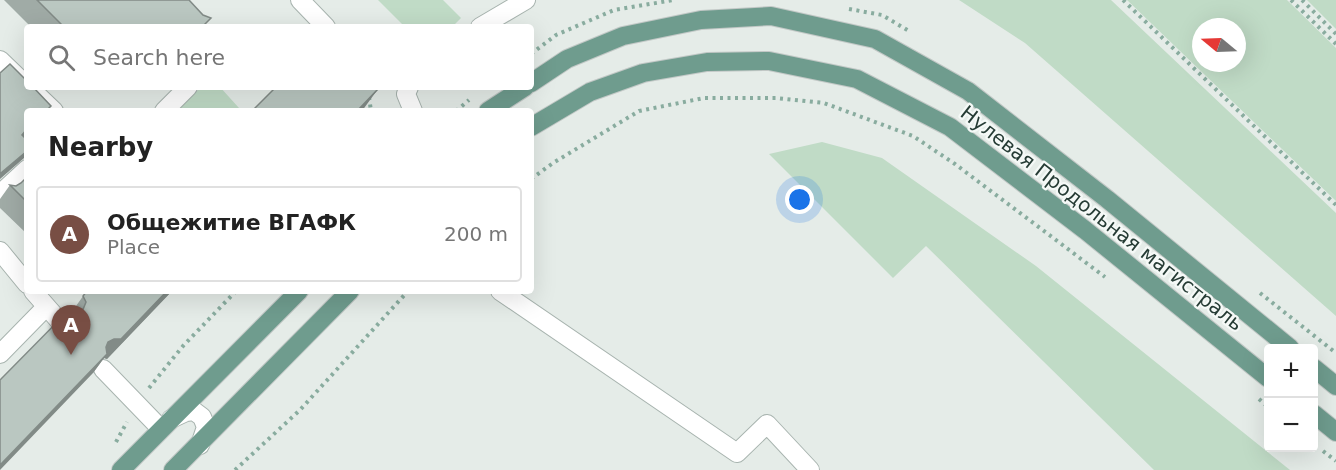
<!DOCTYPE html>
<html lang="en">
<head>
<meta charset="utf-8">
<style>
  body { margin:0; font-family:"DejaVu Sans",sans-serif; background:#f2f2f2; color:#222 }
  .controls { position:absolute; right:18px; bottom:18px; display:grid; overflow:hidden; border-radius:6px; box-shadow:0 6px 24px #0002 }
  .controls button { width:54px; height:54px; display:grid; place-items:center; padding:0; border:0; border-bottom:2px solid #e0e0e0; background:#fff; color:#222; font:30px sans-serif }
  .compass { position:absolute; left:1192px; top:18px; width:54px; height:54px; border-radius:50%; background:#fff; box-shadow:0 6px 24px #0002; rotate:289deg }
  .you { position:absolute; left:800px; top:200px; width:21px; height:21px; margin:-15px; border:4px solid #fff; border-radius:50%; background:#1a73e8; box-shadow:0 0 0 9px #1a73e833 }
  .badge { display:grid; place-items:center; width:39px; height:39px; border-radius:50%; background:#784e44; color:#fff; font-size:20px; font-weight:700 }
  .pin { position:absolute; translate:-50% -50px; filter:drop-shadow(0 2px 3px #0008) }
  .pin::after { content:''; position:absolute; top:32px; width:21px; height:18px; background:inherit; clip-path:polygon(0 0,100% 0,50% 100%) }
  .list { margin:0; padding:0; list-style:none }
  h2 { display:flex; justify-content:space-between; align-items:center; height:78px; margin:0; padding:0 24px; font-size:26px }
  h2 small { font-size:20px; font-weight:400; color:#767676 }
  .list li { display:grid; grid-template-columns:39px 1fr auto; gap:18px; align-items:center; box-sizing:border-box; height:96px; margin:0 12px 12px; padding:0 12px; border:2px solid #e0e0e0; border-radius:6px }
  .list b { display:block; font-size:22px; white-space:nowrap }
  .list p { margin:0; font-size:20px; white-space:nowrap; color:#767676 }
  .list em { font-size:20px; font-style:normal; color:#767676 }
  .icon { flex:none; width:33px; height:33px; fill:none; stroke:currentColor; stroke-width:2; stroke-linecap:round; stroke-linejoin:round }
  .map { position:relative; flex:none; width:1336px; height:470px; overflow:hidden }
  .search { position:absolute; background:#fff; box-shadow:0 6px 24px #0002; left:24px; top:24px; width:510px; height:66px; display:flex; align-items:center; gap:15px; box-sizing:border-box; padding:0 21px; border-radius:6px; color:#767676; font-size:22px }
  .panel { position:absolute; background:#fff; box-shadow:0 6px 24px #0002; left:24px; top:108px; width:510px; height:186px; border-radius:6px }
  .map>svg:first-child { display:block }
  .green { fill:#c0dbc6; fill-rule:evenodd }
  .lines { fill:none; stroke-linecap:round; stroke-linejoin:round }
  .minor-casing { stroke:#a8b4af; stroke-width:20 }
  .major-casing { stroke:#c2c8c6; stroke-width:20 }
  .path { stroke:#89ac9f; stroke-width:4; stroke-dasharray:3 4.5; stroke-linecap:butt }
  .minor { stroke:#fff; stroke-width:18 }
  .major { stroke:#6f9c8e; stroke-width:18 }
  .wall { fill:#a0aba6 }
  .shaded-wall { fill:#828b87 }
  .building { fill:#bac7c1; stroke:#828b87; stroke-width:1.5 }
  .labels { text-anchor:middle; stroke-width:4.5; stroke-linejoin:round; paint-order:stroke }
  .street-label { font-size:20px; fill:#263c35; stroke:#f5f9f7 }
</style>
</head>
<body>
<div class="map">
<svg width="1336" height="470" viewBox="0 0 1336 470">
  <rect width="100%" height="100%" fill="#e5ece8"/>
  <!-- green -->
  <path class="green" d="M 378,0 L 443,0 L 461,18 L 452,27 L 405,27 Z
    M 959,0 L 1111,0 L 1336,213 L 1336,316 L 1025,43 Z
    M 1127,0 L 1287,0 L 1336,48 L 1336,201 ZM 1201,27 L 1237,27 L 1237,63 L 1201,63 Z
    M 1307,0 L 1336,0 L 1336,29 Z
    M 201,87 L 220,87 L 239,108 L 236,111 L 177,111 Z
    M 822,142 L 882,158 L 1036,266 L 1290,470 L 1154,470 L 926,246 L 893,278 L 769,154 Z"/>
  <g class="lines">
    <defs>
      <path id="minor" d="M 300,0 L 326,27
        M 480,27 L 526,0
        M 0,60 L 27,86
        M 409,87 L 406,94 L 413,111
        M 32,90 L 54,111
        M 164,111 L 188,87
        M 0,194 L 27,169
        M 0,251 L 27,284
        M 33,291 L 61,323
        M 500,291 L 737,453 L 767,424 L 810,470
        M 0,354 L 46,307
        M 103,369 L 161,429
        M 171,419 L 186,412 L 194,411 L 202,417 L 206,427 L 200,445"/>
      <path id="major" d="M 531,83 L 567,59 L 623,36 L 701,20 L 771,16 L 875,39 L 968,91 L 1107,199 L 1290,348
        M 488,111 L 525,87
        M 531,127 L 590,92 L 643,73 L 707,62 L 769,61 L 857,79 L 950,127 L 1085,230 L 1268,378
        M 1314,368 L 1336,386
        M 1314,414 L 1336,432
        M 121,470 L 299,291
        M 173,470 L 350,291"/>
    </defs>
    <!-- minor casing -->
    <use href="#minor" class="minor-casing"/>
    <!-- major casing -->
    <use href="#major" class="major-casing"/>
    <!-- path -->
    <path class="path" d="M 1123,0 L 1336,205
      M 1291,0 L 1336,44
      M 1302,0 L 1336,34
      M 849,9 L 882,15 L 909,31
      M 531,54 L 556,35 L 614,10 L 674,0
      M 369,97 L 371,111
      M 456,111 L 469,100
      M 531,179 L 553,163 L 639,111 L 704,98 L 776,98 L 824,103 L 913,136 L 955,164 L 1105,277
      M 1260,293 L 1336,353
      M 149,388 L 183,346 L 236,291
      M 1259,399 L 1268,407
      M 116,442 L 127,422
      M 1323,451 L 1336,461
      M 235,470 L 300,410 L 408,291"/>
    <!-- minor -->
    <use href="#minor" class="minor"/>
    <!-- major -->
    <use href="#major" class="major"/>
  </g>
  <!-- wall -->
  <path class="wall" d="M 4,0 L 189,0 L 205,27 L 31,27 Z
    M 27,177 L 27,234 L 0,208 L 0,199 L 10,185 L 16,186 L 21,183 Z
    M 85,291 L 172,291 L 107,359 L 104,358 L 93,373 L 71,313 L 86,292 Z"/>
  <!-- shaded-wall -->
  <path class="shaded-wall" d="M 378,89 L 362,111 L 357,111 Z
    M 27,129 L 27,133 L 13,147 L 22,135 Z
    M 27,151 L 27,154 L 24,158 L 0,179 L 0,175 L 1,173 Z
    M 167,291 L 172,291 L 107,359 L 104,358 L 93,373 L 0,470 L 0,465 L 101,358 L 108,342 Z"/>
  <!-- building -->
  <path class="building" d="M 37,0 L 189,0 L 203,15 L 211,18 L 202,27 L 64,27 Z
    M 10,64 L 27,81 L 27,87 L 33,87 L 51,106 L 46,111 L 27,111 L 27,129 L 22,135 L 27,140 L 27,151 L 1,173 L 0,175 L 0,73 Z
    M 276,87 L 376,87 L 378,89 L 357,111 L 252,111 Z
    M 27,177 L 27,202 L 10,185 L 16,186 L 21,183 Z
    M 87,291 L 167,291 L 121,339 L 114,339 L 108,342 L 106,347 L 107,354 L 0,465 L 0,380 L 67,312 L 76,315 L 82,312 L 86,302 L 83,296 Z"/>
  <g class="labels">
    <!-- street labels -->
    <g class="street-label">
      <text transform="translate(1102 218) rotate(38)" y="7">Нулевая Продольная магистраль</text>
    </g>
  </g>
</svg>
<div class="controls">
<button>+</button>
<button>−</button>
</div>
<svg class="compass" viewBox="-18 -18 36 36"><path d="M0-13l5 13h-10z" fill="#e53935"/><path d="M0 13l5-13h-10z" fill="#767676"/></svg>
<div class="you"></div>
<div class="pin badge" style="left:71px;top:355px">A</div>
<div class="search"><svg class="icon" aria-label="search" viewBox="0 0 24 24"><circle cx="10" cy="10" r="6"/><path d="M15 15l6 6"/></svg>Search here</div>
<section class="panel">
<h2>Nearby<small></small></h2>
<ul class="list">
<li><span class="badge">A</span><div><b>Общежитие ВГАФК</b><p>Place</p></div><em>200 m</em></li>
</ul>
</section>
</div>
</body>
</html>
